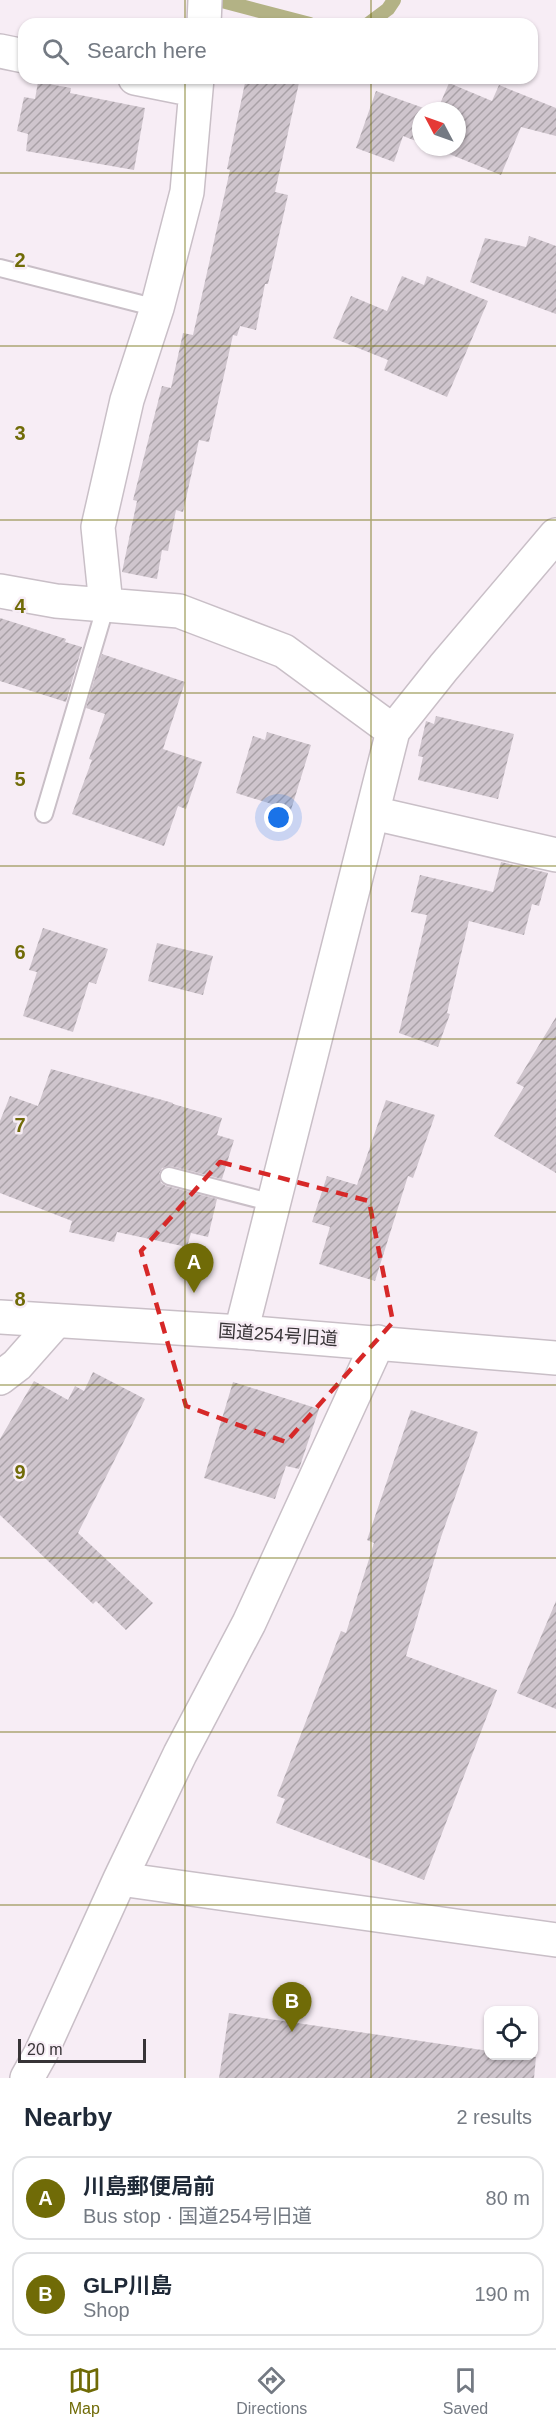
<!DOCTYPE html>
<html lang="en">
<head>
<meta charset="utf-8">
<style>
  body { margin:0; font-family:Arial,"Noto Sans JP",sans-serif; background:#f2f2f3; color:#1f2937 }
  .controls { position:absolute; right:18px; bottom:18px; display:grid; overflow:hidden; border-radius:12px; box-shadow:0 2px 4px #0004 }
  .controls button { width:54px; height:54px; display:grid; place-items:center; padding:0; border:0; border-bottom:2px solid #e0e1e3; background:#fff; color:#1f2937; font:30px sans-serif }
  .compass { position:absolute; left:412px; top:102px; width:54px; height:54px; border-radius:50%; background:#fff; box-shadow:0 2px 4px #0004; rotate:311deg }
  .scale { position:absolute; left:18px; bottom:15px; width:128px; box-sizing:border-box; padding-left:6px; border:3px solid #383437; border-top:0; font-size:16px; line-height:21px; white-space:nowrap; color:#383437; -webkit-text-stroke:4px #f7edf5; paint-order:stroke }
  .you { position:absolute; left:279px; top:818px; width:21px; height:21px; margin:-15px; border:4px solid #fff; border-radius:50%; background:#1a73e8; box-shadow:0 0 0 9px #1a73e833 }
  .badge { display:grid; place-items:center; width:39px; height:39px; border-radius:50%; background:#706b07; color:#fff; font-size:20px; font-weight:700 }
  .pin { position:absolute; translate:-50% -50px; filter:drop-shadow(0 2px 3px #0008) }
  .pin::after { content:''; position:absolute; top:32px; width:21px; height:18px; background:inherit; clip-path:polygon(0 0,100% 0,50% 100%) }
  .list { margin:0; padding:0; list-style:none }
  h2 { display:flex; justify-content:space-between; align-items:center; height:78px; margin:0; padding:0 24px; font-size:26px }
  h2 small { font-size:20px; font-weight:400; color:#747a83 }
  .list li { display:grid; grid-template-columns:39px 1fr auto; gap:18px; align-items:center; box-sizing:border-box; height:84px; margin:0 12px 12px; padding:0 12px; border:2px solid #e0e1e3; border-radius:18px }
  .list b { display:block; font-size:22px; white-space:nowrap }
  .list p { margin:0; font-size:20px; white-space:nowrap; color:#747a83 }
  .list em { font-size:20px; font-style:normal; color:#747a83 }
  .icon { flex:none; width:33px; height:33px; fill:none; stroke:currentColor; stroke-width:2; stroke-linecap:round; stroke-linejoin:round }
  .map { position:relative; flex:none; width:556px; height:2078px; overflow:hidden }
  .search { position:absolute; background:#fff; box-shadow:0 2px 4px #0004; left:18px; right:18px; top:18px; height:66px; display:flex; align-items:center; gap:15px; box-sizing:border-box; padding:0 21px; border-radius:18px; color:#747a83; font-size:22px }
  .sheet { height:270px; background:#fff }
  nav { display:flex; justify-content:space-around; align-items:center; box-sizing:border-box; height:84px; border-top:2px solid #e0e1e3; background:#fff; font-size:16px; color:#747a83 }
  nav a { display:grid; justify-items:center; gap:3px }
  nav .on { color:#706b07 }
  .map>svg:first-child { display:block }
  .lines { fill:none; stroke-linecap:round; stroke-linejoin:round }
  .stream { stroke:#b3b285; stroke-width:14 }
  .building { fill:url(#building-hatch) }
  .lane-casing { stroke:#c9bfc7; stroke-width:20 }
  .street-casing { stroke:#c9bfc7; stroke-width:36 }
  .secondary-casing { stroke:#c9bfc7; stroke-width:36 }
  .lane { stroke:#fff; stroke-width:16 }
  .street { stroke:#fff; stroke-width:33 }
  .secondary { stroke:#fff; stroke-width:33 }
  .marked { fill:none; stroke:#d62828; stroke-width:4.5; stroke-dasharray:12 8; stroke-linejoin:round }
  .grid { fill:none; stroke:#706b07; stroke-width:1.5; stroke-opacity:0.55 }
  .labels { text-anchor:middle; stroke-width:5; stroke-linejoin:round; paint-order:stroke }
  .street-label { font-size:18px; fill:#383437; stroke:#f7edf5 }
  .grid-label { font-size:20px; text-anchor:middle; font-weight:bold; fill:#706b07; stroke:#f7edf5; stroke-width:5; stroke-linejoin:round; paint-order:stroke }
</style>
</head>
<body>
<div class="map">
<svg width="556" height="2078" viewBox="0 0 556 2078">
  <defs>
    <pattern id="building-hatch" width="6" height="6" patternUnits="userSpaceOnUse" patternTransform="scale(1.5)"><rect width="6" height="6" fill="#cfc5cd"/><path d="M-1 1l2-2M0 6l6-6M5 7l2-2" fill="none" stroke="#a9a1a7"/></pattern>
  </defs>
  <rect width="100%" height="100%" fill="#f7edf5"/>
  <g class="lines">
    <!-- stream -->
    <path class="stream" d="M 218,0 L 310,24
      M 368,24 L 388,9 L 394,0"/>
  </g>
  <!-- building -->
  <path class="building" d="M 246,78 L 300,78 L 275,192 L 288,195 L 268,284 L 265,284 L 256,330 L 240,326 L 237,336 L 233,335 L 209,442 L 199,440 L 183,512 L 176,510 L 168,551 L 162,550 L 157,579 L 122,572 L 137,501 L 133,500 L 162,386 L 171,388 L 183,333 L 193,335 L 230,170 L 227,169 Z
    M 38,82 L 71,88 L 70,93 L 145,108 L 134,170 L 26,151 L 28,134 L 17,131 L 24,97 L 35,99 Z
    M 449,83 L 492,101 L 499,85 L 556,108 L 556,136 L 521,127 L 501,175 L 432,147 L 457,147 L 457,111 L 437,111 Z
    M 376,91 L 432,111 L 421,111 L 421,143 L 403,136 L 394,162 L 356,148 Z
    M 529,236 L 556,246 L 556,314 L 470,282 L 485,238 L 526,247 Z
    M 402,276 L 424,285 L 427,276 L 488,301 L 447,397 L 384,370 L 388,360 L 333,338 L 351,296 L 387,311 Z
    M 0,618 L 66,639 L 65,642 L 82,647 L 66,702 L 0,681 Z
    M 102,654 L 185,682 L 163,749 L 202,762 L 186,809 L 178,806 L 164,846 L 72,814 L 92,760 L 89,759 L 105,714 L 86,708 Z
    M 436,716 L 514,734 L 498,799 L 418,780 L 423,757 L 418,756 L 426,721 L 434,724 Z
    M 267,732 L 311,745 L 291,810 L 236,793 L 253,736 L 265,740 Z
    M 501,862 L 548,873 L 539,906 L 532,904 L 524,935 L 469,921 L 447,1013 L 450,1014 L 438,1047 L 399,1033 L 427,915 L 411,912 L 420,875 L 493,892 Z
    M 43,928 L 108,949 L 96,984 L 89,982 L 73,1032 L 23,1016 L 37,972 L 29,970 Z
    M 157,943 L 213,956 L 203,995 L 148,981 Z
    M 556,1017 L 556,1173 L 494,1136 L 524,1087 L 516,1083 Z
    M 51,1069 L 173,1103 L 173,1104 L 222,1118 L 217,1135 L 234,1140 L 222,1179 L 171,1166 L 162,1168 L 159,1174 L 161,1183 L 166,1186 L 217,1199 L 208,1237 L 191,1233 L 187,1247 L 117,1232 L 114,1242 L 69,1232 L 72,1221 L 0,1193 L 0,1121 L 10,1096 L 38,1106 Z
    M 386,1100 L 435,1115 L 413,1178 L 408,1176 L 375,1281 L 319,1264 L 330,1227 L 312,1222 L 327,1176 L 357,1185 Z
    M 93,1372 L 145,1399 L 78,1533 L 153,1603 L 126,1630 L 96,1601 L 93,1604 L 0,1515 L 0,1439 L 34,1381 L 68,1400 L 75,1386 L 84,1391 Z
    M 233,1382 L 319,1409 L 299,1469 L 286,1466 L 275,1499 L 204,1478 Z
    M 411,1410 L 478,1432 L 440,1540 L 406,1656 L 497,1690 L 424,1880 L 276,1823 L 285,1799 L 277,1796 L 341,1631 L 346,1633 L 374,1543 L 367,1540 Z
    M 556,1601 L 556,1709 L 517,1693 Z
    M 229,2013 L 489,2051 L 489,2055 L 536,2057 L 534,2078 L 219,2078 Z"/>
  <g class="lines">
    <defs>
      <path id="lane" d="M 0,268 L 157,308
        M 44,814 L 106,605
        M 169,1176 L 273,1203"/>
      <path id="street" d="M 204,24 L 205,0
        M 0,51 L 24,56
        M 135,78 L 195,90
        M 0,591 L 56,601 L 179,611 L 284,651 L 393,731
        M 106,605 L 98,527 L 127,400 L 157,308 L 187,192 L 197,78
        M 373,813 L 556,855
        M 241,1332 L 393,731 L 444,667 L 556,535
        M 0,1378 L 17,1365 L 56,1321
        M 120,1879 L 556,1940
        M 27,2078 L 41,2053 L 120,1879 L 180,1754 L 249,1623 L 378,1342"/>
      <path id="secondary" d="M 0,1317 L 241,1332 L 556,1358"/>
    </defs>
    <!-- lane casing -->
    <use href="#lane" class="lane-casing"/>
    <!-- street casing -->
    <use href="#street" class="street-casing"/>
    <!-- secondary casing -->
    <use href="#secondary" class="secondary-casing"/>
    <!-- lane -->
    <use href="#lane" class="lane"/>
    <!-- street -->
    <use href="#street" class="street"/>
    <!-- secondary -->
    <use href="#secondary" class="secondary"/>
  </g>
  <!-- marked area -->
  <path class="marked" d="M 220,1162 L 369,1201 L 393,1322 L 286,1442 L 186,1406 L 141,1251 Z"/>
  <!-- grid -->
  <path class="grid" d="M 185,0 L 185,24M 371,0 L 371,24M 185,78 L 185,2078M 371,78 L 371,2078M 0,173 L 556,173M 0,346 L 556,346M 0,520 L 556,520M 0,693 L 556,693M 0,866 L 556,866M 0,1039 L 556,1039M 0,1212 L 556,1212M 0,1385 L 556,1385M 0,1558 L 556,1558M 0,1732 L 556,1732M 0,1905 L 556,1905"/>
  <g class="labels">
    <!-- street labels -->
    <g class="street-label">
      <text transform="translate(278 1335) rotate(4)" y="6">国道254号旧道</text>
    </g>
  </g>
  <g class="grid-label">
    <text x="20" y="267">2</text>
    <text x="20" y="440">3</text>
    <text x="20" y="613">4</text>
    <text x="20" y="786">5</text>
    <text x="20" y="959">6</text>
    <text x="20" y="1132">7</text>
    <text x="20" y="1306">8</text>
    <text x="20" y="1479">9</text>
  </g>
</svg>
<div class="controls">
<button><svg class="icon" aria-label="locate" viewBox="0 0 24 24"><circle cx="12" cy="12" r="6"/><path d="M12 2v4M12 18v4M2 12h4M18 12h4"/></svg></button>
</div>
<svg class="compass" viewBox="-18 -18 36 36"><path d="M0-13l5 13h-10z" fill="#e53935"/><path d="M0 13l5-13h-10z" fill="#747a83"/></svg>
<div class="scale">20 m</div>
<div class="you"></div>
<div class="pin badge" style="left:194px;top:1293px">A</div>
<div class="pin badge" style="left:292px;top:2032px">B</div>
<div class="search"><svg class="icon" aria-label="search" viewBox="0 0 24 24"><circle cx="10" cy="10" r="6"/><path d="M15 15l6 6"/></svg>Search here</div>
</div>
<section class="sheet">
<h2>Nearby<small>2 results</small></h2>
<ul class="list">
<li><span class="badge">A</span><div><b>川島郵便局前</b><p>Bus stop · 国道254号旧道</p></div><em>80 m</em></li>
<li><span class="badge">B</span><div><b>GLP川島</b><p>Shop</p></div><em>190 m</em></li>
</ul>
</section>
<nav>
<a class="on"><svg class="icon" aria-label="map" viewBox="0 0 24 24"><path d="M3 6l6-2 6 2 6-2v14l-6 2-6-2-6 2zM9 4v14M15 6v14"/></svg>Map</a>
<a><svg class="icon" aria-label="directions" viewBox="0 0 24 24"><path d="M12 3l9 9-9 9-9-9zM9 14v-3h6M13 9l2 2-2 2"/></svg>Directions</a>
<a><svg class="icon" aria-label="saved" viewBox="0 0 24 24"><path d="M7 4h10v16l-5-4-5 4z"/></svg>Saved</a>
</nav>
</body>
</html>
